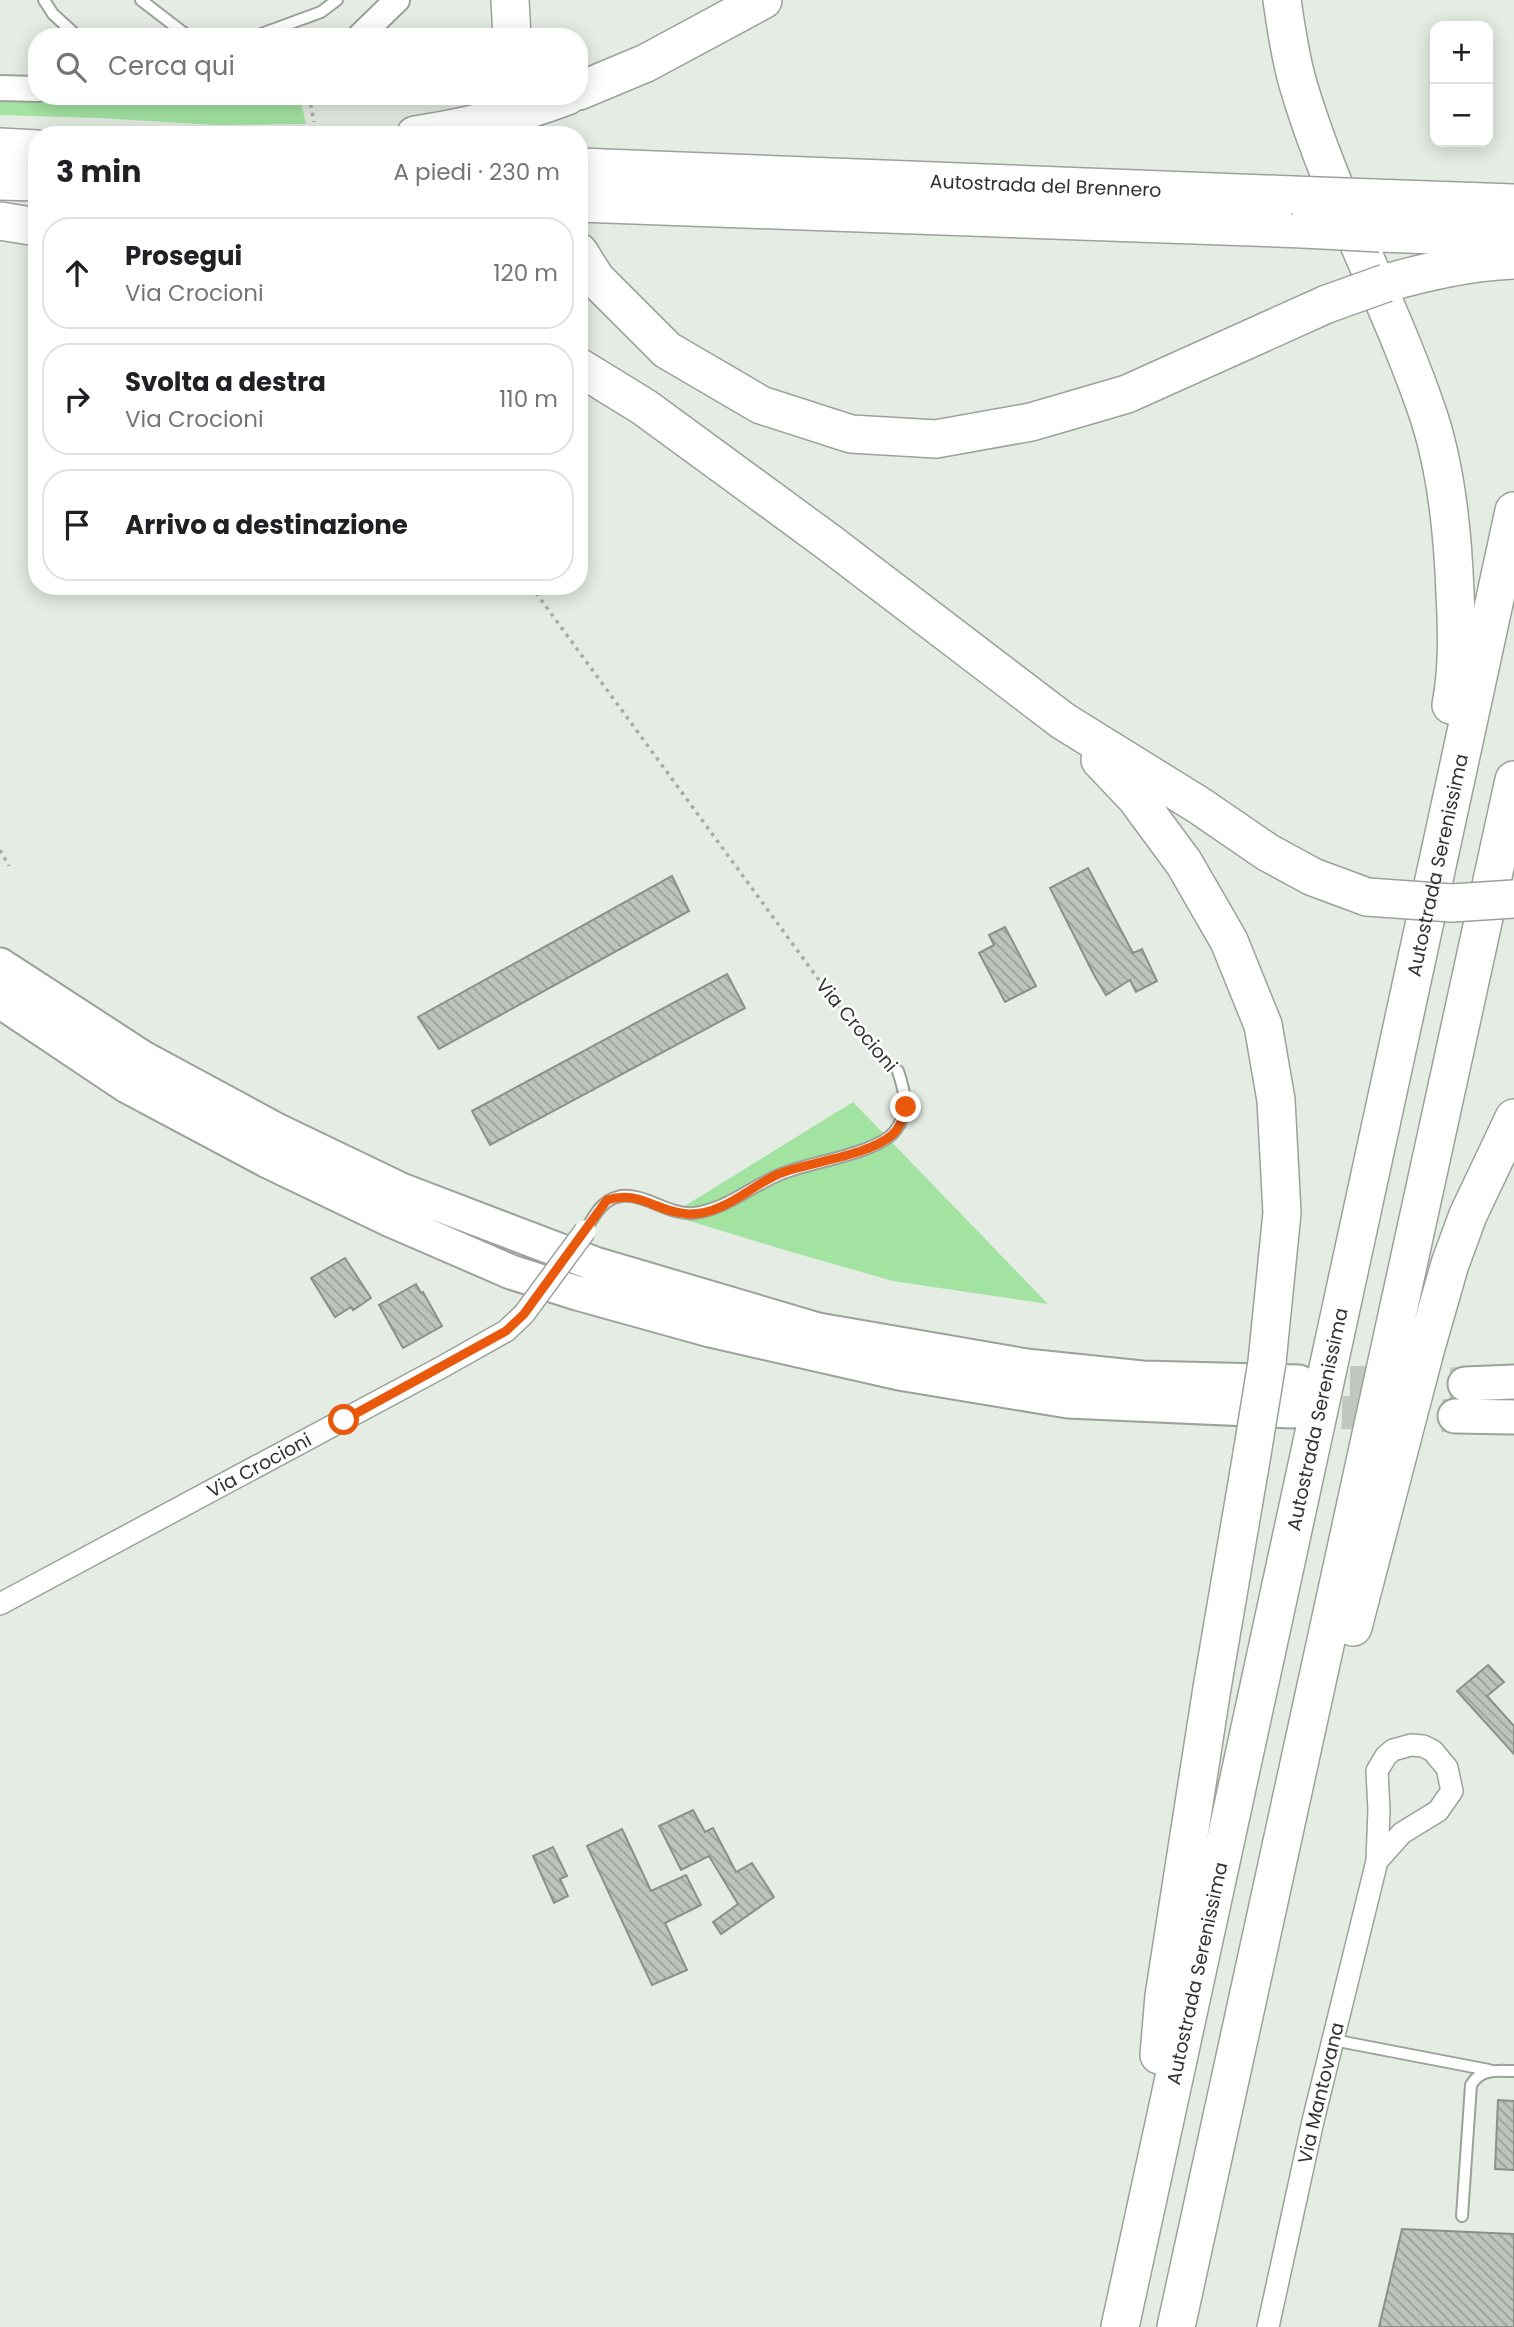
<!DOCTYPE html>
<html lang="it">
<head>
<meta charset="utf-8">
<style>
  body { margin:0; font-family:Poppins,sans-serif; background:#f6f6f6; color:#202124 }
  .controls { position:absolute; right:21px; top:21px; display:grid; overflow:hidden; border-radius:14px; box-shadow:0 4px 18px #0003 }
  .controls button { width:63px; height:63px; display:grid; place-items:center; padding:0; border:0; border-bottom:2px solid #e0e0e0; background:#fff; color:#202124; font:35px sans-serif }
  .stop { position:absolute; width:21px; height:21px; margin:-16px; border:5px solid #ea580c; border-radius:50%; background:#fff }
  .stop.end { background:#ea580c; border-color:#fff; box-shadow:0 2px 7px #0008 }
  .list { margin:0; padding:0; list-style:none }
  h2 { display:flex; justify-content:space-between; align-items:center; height:91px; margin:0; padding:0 28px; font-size:30px }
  h2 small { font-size:23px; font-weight:400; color:#757577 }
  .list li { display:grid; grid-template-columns:46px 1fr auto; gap:21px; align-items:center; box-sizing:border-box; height:112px; margin:0 14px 14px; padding:0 14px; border:2px solid #e0e0e0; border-radius:28px }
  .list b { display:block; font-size:26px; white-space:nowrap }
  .list p { margin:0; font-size:23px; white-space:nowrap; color:#757577 }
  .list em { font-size:23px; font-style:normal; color:#757577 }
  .icon { flex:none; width:38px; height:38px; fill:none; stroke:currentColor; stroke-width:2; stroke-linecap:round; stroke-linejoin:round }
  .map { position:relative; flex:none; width:1514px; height:2327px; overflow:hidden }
  .search { position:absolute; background:#fff; box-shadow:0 4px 18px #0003; left:28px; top:28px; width:560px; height:77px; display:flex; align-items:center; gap:18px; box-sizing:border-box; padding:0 24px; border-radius:28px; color:#757577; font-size:26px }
  .panel { position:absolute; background:#fff; box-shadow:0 4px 18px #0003; left:28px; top:126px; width:560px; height:469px; border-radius:28px }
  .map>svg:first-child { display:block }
  .grass { fill:#a3e3a1 }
  .building { fill:url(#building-back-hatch); stroke:#899189; stroke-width:2 }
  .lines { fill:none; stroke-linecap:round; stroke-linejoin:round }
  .trunk-tunnel { stroke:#c0c7bf; stroke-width:33; stroke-dasharray:33 17; stroke-linecap:butt }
  .motorway-tunnel { stroke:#c0c7bf; stroke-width:37; stroke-dasharray:37 18; stroke-linecap:butt }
  .service-casing { stroke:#9aa29a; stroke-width:14 }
  .minor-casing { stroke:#9aa29a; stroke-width:24 }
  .tertiary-casing { stroke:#9aa29a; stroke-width:28 }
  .trunk-casing { stroke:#9aa29a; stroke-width:37 }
  .motorway-casing { stroke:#9aa29a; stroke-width:40 }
  .path { stroke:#a7ada6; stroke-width:3.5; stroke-dasharray:3.5 5; stroke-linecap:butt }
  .service { stroke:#fff; stroke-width:10 }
  .minor { stroke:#fff; stroke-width:21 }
  .tertiary { stroke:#fff; stroke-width:24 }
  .trunk { stroke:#fff; stroke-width:33 }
  .motorway { stroke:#fff; stroke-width:37 }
  .minor-bridge-casing { stroke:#9aa29a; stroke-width:24; stroke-linecap:butt }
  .motorway-bridge-casing { stroke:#9aa29a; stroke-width:40; stroke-linecap:butt }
  .minor-bridge { stroke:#fff; stroke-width:21 }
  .motorway-bridge { stroke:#fff; stroke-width:37 }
  .route { stroke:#ea580c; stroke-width:9 }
  .labels { text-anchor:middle; stroke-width:5; stroke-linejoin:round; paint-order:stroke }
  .street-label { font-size:19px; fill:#303330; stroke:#fff }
</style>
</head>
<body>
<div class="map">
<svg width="1514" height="2327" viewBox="0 0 1514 2327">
  <defs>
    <pattern id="building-back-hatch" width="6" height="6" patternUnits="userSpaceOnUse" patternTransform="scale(1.75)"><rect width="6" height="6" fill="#bcc4bb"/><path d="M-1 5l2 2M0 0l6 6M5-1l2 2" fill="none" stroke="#99a098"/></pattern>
  </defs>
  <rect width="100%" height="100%" fill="#e4ece3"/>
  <!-- grass -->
  <path class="grass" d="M 0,96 L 301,102 L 306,124 L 215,125 L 100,118 L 0,115 Z
    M 853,1102 L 1048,1304 L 893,1281 L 788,1251 L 670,1215 Z"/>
  <!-- building -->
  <path class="building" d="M 1088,868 L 1133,953 L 1142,949 L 1157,981 L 1136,992 L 1130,980 L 1106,995 L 1094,975 L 1050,888 Z
    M 672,876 L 689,911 L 439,1049 L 418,1017 Z
    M 1005,927 L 1036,986 L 1005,1002 L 979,953 L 994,945 L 989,935 Z
    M 727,974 L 745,1008 L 490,1145 L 472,1111 Z
    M 345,1258 L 371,1298 L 353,1310 L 351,1307 L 335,1317 L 311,1278 Z
    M 416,1284 L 421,1293 L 423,1292 L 442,1326 L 403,1348 L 379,1305 Z
    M 1488,1665 L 1504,1682 L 1487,1696 L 1514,1726 L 1514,1754 L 1457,1691 Z
    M 693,1810 L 705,1832 L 713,1828 L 736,1872 L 752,1863 L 774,1897 L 721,1934 L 713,1922 L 738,1904 L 709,1856 L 681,1870 L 659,1826 Z
    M 622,1829 L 651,1891 L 686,1875 L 701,1905 L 665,1923 L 687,1970 L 652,1985 L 587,1846 Z
    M 553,1847 L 567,1876 L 560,1879 L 568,1896 L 554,1903 L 533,1856 Z
    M 1498,2100 L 1514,2101 L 1514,2170 L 1495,2169 Z
    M 1402,2229 L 1514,2234 L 1514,2327 L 1379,2327 Z"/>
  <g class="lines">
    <!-- trunk-tunnel -->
    <path class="trunk-tunnel" d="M 1300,1382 L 1465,1384
      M 1292,1411 L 1455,1416"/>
    <!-- motorway-tunnel -->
    <path class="motorway-tunnel" d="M 519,96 L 527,135"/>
    <defs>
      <path id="service" d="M 44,0 L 53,14 L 78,37
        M 141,0 L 189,37
        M 253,37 L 321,12 L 337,0
        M 585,1231 C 593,1218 601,1201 617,1197 C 642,1190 668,1216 694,1213 C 727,1209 751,1186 781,1174 C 809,1162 877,1154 895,1131 C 910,1112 905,1092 898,1071
        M 1333,2040 L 1489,2070
        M 1462,2216 L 1471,2085 C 1481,2068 1497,2071 1514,2071"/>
      <g id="minor">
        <path id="s1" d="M 0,1604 L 442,1367 L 506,1331 L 524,1314"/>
        <path id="s2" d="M 1268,2327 L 1313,2121 L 1377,1861 L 1379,1810 L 1377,1771 L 1386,1756 L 1393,1750 L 1411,1745 L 1423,1746 L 1433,1751 L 1447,1768 L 1452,1791 L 1438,1811 L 1402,1833 L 1377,1861"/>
      </g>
      <path id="tertiary" d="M 359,37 L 397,0
        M 0,88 L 37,89"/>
      <path id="trunk" d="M 0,965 L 143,1058 L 278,1131 L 401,1190 L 595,1264 L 818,1330 L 1026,1366 L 1142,1378 L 1299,1382
        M 0,1001 L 127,1086 L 266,1160 L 391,1220 L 511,1272 L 577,1293 L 710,1330 L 899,1373 L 1068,1401 L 1292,1411
        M 1465,1384 L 1514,1382
        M 1455,1416 L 1514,1417"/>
      <g id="motorway">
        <path d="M 510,0 L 512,37"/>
        <path d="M 1282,0 C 1286,27 1290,57 1298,84 C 1332,200 1392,305 1430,420 C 1447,474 1453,537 1455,593 C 1457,630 1458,668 1451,705"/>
        <path d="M 579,91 L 646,63 L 763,0"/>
        <path d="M 415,135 C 468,127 517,115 567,96"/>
        <path d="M 0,147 L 37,149"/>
        <path id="s3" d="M 579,167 L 1292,195"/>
        <path d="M 0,181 L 37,182"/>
        <path d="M 1373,198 L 1514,203"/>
        <path d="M 579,203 L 1304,229"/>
        <path d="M 0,221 L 37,227"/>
        <path d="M 1380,233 L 1514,238"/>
        <path d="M 579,252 L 596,279 L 667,350 L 761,405 L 851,434 L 936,439 L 1031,422 L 1127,394 L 1327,304"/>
        <path d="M 1386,283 C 1429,271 1469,262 1514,260"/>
        <path d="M 579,367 L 644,407 L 827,541 L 1063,721 L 1200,806 L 1267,852 L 1313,877 L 1367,897"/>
        <path d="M 1100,760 L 1136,798 L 1184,863 L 1229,941 L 1263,1025 L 1276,1100 L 1282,1213 L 1267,1362"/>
        <path d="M 1353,1627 L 1425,1351 L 1450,1264 L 1468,1215 L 1514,1118"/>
        <path d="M 1159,2055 L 1164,1996 L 1212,1688 L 1252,1454"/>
        <path id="s4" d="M 1120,2327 L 1514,511"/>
        <path d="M 1176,2327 L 1514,780"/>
      </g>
    </defs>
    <!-- service casing -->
    <use href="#service" class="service-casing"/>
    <!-- minor casing -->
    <use href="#minor" class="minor-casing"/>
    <!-- tertiary casing -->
    <use href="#tertiary" class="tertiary-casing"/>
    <!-- trunk casing -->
    <use href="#trunk" class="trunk-casing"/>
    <!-- motorway casing -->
    <use href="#motorway" class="motorway-casing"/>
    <!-- path -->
    <path class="path" d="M 309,96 L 314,122
      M 531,586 L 846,1017 L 889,1062
      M 0,850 L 9,866"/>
    <!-- service -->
    <use href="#service" class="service"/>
    <!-- minor -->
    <use href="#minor" class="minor"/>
    <!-- tertiary -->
    <use href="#tertiary" class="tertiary"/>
    <!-- trunk -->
    <use href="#trunk" class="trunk"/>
    <!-- motorway -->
    <use href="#motorway" class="motorway"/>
    <defs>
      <path id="minor-bridge" d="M 524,1314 L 585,1231"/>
      <path id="motorway-bridge" d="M 1292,195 L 1373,198
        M 1304,229 L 1380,233
        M 1327,304 L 1386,283
        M 1367,897 L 1452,903 L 1514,899
        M 1252,1454 L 1267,1362"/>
    </defs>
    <!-- minor-bridge casing -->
    <use href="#minor-bridge" class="minor-bridge-casing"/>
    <!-- motorway-bridge casing -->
    <use href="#motorway-bridge" class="motorway-bridge-casing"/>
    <!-- minor-bridge -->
    <use href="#minor-bridge" class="minor-bridge"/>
    <!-- motorway-bridge -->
    <use href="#motorway-bridge" class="motorway-bridge"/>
  </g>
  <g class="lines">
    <!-- route -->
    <path class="route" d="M 344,1420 L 506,1331 L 524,1314 L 607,1200 C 639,1189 658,1213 689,1214 C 724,1215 751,1185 781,1173 C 813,1161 867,1156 892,1135 C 900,1128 903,1117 906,1107"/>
  </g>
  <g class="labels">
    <!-- street labels -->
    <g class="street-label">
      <text dy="7" stroke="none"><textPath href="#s3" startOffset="467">Autostrada del Brennero</textPath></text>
      <text dy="7" stroke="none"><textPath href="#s4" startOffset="1496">Autostrada Serenissima</textPath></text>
      <text transform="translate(857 1025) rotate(50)" y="7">Via Crocioni</text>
      <text dy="7" stroke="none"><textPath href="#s4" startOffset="929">Autostrada Serenissima</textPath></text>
      <text dy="7" stroke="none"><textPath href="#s1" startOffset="294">Via Crocioni</textPath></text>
      <text dy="7" stroke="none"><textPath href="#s4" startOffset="362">Autostrada Serenissima</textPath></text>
      <text dy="7" stroke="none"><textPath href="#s2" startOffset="240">Via Mantovana</textPath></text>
    </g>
  </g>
</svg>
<div class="controls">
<button>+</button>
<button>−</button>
</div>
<div class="stop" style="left:344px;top:1420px"></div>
<div class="stop end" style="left:906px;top:1107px"></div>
<div class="search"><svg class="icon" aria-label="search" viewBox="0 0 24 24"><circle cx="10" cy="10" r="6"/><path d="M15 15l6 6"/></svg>Cerca qui</div>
<section class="panel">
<h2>3 min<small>A piedi · 230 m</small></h2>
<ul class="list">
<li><svg class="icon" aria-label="ahead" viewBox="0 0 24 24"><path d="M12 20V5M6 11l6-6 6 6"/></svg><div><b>Prosegui</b><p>Via Crocioni</p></div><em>120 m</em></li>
<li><svg class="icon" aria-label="right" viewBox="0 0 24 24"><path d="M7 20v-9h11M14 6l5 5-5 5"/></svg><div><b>Svolta a destra</b><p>Via Crocioni</p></div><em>110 m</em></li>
<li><svg class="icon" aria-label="arrive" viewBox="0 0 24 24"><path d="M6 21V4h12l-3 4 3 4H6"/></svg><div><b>Arrivo a destinazione</b></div></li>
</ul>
</section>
</div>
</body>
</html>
